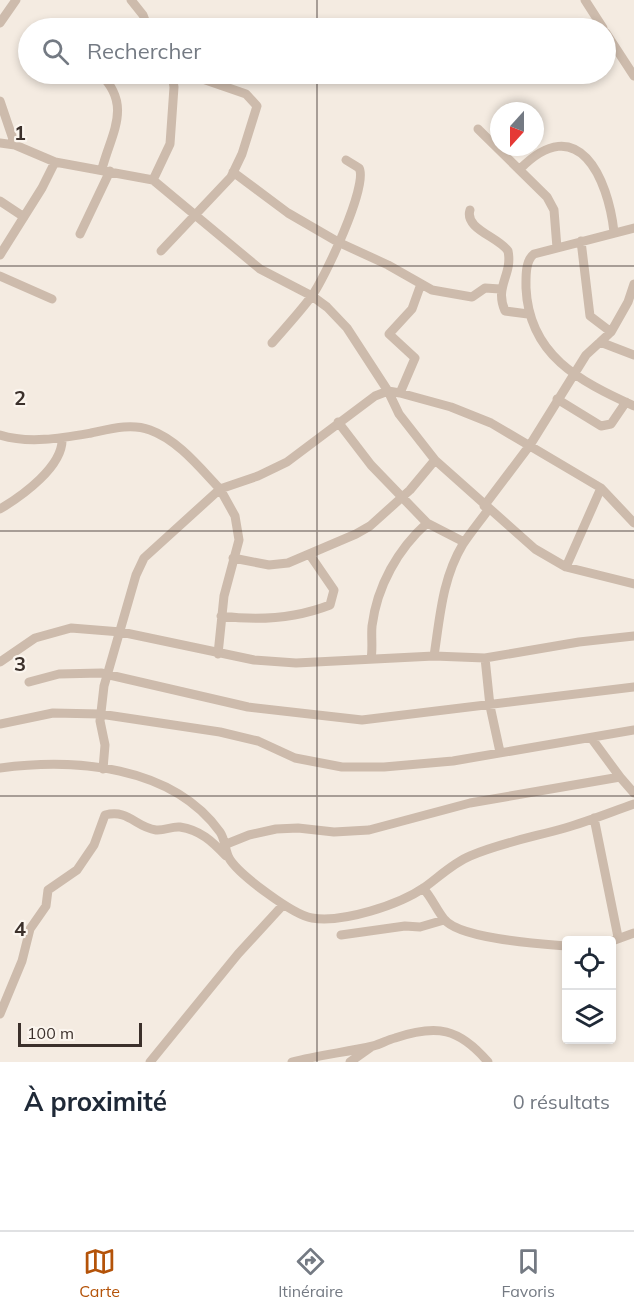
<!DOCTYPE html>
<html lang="fr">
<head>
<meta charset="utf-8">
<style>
  body { margin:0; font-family:Mulish,sans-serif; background:#f6f6f7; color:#1f2937 }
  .controls { position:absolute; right:18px; bottom:18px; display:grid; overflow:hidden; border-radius:6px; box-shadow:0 3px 9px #0003 }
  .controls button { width:54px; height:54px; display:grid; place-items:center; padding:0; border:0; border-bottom:2px solid #e0e1e3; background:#fff; color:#1f2937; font:30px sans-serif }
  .compass { position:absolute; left:490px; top:102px; width:54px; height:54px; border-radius:50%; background:#fff; box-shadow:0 3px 9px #0003; rotate:201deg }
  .scale { position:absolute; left:18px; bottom:15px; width:124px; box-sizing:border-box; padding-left:6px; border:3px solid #3b302b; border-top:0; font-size:16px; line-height:21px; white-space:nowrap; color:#3b302b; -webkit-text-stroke:4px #fbf5ee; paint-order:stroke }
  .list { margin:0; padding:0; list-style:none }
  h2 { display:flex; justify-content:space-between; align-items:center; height:78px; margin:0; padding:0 24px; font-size:26px }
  h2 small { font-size:20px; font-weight:400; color:#747a83 }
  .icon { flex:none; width:33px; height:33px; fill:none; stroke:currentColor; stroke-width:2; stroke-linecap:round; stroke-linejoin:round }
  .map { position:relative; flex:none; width:634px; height:1062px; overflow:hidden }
  .search { position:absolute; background:#fff; box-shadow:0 3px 9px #0003; left:18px; right:18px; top:18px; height:66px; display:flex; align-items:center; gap:15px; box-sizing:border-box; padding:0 21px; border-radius:33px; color:#747a83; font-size:22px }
  .sheet { height:168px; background:#fff }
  nav { display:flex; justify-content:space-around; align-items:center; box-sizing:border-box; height:84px; border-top:2px solid #e0e1e3; background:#fff; font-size:16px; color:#747a83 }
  nav a { display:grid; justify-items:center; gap:3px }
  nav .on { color:#b45309 }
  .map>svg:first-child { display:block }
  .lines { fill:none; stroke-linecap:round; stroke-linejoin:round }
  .minor { stroke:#cdbbac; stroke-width:9 }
  .grid { fill:none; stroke:#3b302b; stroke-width:1.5; stroke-opacity:0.55 }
  .grid-label { font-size:20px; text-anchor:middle; font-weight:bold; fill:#3b302b; stroke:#fbf5ee; stroke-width:4.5; stroke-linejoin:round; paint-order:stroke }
</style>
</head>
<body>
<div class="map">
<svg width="634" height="1062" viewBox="0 0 634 1062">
  <rect width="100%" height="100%" fill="#f4ebe1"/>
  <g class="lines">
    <!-- minor -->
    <path class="minor" d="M 131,0 L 143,15 L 148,28
      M 585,0 L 603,28
      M 0,23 L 16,0
      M 606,33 L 634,76
      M 100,74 C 133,105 111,134 102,169
      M 0,101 L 15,145
      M 478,129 L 547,197 L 554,210 L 557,248
      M 0,143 L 15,145 L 55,162 L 153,180 L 260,269 L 312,296 L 327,307 L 347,328 L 388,391 L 399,414 L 435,460 L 535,549 L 566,567 L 634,584
      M 520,169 C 578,110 608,178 614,232
      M 233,172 L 288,213 L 338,242 L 388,265 L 432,290 L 472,297 L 485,288 L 500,289
      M 153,180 L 170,144 L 174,87 L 173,81 L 164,74
      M 0,201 L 24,217
      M 470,210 C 464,229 499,237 508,251 C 513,275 494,286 505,311 L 528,314
      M 634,228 L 534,254 C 525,261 526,277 526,288 C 529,355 579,381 634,406
      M 80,234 L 110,171
      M 581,241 L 590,316 L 611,332
      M 161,251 L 231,177 L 242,154 L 257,106 L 246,94 L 191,75 L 182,75 L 173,81
      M 0,255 L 42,188 L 55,162
      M 0,276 L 52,299
      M 600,342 L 634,355
      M 272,343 C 285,328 299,313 311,297 C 324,280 369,184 359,168 L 346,160
      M 400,393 L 415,358 L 389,334 L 412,309 L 421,284
      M 557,399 L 601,426 L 611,424 L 626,402
      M 338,422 L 371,465 L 427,523 L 464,542
      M 0,435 C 29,444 62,438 91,433 C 110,429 131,423 150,430 C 178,440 200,468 220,489 L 258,476 L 287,462 L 375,396 L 388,391 L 400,393 L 451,407 L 491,423 L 601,488 L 634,523
      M 484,506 L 530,445 L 586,355 L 611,332 L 628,302 L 634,284
      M 0,509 C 22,496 64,466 62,438
      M 233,558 L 269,565 L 288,563 L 356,534 L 370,526 L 410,490 L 435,460
      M 566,567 L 601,488
      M 221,616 C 259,621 294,619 330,605 L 334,590 L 310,555
      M 434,656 C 440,617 442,579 463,544 C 471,532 480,521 488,510
      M 485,658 L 490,706 L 500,752
      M 371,659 C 373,648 371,637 372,626 C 377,586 398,549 427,523
      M 0,662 L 35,638 L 71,628 L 121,632 L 254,660 L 296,663 L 434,656 L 485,658 L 579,642 L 634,636
      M 29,682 L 59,674 L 101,673 L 248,707 L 362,720 L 634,687
      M 0,724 L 53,713 L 100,714 L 220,732 L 258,741 L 295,758 L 342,767 L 384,767 L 453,761 L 634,730
      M 592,739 L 620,777
      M 0,768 C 74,758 172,765 220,832 C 225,839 225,850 229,858 C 238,874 293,915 312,918 C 343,923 399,905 425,887 C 439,877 453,863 470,856 C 500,843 533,837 565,828 C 589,821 611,812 634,804
      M 103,769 L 105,745 L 100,721 L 104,686 L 136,575 L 144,558 L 220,489 L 235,516 L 239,540 L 224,596 L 218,654
      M 594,818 L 618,937
      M 224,845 L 249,835 L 276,829 L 298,828 L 334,832 L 369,830 L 470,803 L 620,777 L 634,793
      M 423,888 C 432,898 436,909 444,919 C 459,939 542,944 566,946
      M 341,935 L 405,926 L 420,927 L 444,920
      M 612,941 L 634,933
      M 0,1014 L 22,961 L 30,929 L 46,906 L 48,890 L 77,870 L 94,845 L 105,815 C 129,809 135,827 156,830 C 164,831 172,826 180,827 C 200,830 212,841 226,856
      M 150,1062 L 238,954 L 283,905
      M 292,1062 C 319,1055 347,1052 373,1046 C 381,1044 387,1040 395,1038 C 437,1024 459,1028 488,1062
      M 350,1062 L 371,1047"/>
  </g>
  <!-- grid -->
  <path class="grid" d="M 317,0 L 317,28M 317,74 L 317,1062M 0,266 L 634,266M 0,531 L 634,531M 0,796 L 634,796"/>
  <g class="grid-label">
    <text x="20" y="140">1</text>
    <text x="20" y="405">2</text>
    <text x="20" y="671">3</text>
    <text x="20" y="936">4</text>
  </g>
</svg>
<div class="controls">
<button><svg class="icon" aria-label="locate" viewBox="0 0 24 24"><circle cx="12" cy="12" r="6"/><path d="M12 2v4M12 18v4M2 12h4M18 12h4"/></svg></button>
<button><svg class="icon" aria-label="layers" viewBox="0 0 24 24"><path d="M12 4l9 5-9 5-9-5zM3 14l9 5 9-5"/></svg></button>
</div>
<svg class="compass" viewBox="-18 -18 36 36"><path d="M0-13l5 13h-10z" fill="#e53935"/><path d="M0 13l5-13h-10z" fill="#747a83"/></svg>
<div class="scale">100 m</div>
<div class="search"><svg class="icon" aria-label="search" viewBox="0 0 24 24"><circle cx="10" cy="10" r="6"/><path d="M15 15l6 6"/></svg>Rechercher</div>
</div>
<section class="sheet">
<h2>À proximité<small>0 résultats</small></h2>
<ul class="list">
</ul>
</section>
<nav>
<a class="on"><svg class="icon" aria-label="map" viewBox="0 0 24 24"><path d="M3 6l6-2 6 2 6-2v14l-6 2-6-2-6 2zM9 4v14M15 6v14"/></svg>Carte</a>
<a><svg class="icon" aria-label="directions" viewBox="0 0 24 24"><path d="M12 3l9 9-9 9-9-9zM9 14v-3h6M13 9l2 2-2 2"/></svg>Itinéraire</a>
<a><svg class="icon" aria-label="saved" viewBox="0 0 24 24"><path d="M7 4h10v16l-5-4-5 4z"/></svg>Favoris</a>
</nav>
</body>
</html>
